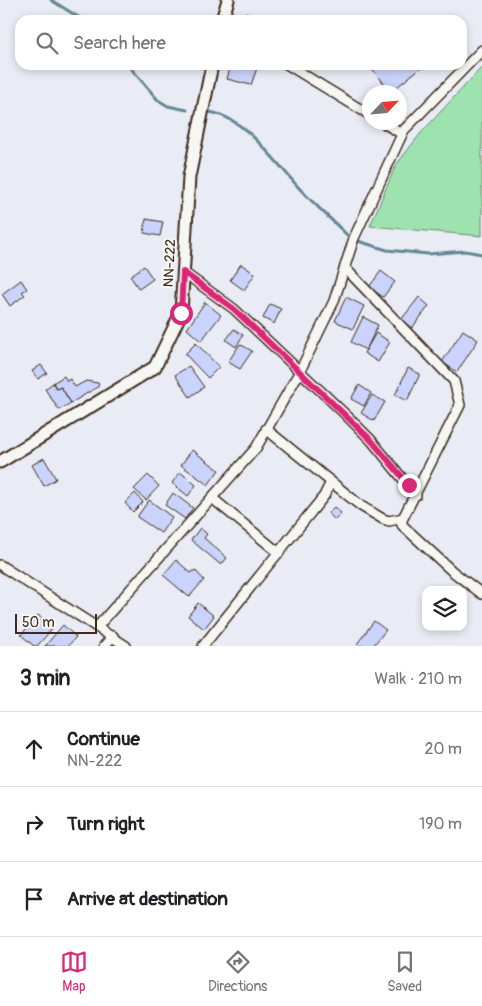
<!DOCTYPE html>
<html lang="en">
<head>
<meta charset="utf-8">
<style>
  body { margin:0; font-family:Pangolin,sans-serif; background:#f6f6f6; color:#202124 }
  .controls { position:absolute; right:15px; bottom:15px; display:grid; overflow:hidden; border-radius:10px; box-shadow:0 2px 8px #0003 }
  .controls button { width:45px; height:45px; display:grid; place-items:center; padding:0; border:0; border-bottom:1px solid #e0e0e0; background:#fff; color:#202124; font:25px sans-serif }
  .compass { position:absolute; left:362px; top:85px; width:45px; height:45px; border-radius:50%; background:#fff; box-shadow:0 2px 8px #0003; rotate:64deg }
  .scale { position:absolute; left:15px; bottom:12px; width:82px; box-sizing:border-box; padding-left:5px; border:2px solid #3b2a1e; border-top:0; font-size:14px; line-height:18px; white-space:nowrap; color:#3b2a1e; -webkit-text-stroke:4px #f6f6f2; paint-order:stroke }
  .stop { position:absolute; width:15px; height:15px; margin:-11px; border:4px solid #db2777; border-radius:50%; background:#fff }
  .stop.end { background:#db2777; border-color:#fff; box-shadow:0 1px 5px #0008 }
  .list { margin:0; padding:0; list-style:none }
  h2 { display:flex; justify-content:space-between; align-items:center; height:65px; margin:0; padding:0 20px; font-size:21px }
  h2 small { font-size:16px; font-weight:400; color:#757577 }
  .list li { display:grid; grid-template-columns:32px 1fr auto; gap:15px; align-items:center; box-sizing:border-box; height:75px; padding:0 20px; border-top:1px solid #e0e0e0 }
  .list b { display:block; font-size:19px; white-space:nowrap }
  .list p { margin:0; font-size:16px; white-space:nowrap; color:#757577 }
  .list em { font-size:16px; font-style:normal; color:#757577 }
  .icon { flex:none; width:28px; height:28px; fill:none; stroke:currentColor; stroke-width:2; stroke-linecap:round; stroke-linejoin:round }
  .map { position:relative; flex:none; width:482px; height:646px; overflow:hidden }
  .search { position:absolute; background:#fff; box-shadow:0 2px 8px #0003; left:15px; right:15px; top:15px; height:55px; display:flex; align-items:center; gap:12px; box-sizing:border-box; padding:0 18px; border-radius:15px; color:#757577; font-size:19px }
  .sheet { height:290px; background:#fff }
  nav { display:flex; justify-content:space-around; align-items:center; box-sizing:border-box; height:70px; border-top:1px solid #e0e0e0; background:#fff; font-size:14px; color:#757577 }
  nav a { display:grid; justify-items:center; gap:2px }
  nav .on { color:#db2777 }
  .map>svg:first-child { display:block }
  .green { fill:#9ee3af; stroke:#6c8666 }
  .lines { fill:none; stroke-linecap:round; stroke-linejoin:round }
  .stream { stroke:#648793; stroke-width:3 }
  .building { fill:#cad3fb; stroke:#3b2a1e }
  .minor-casing { stroke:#3b2a1e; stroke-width:12 }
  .tertiary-casing { stroke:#3b2a1e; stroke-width:15 }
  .minor { stroke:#f6f6f2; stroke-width:9 }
  .tertiary { stroke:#f6f6f2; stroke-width:11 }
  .route { stroke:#db2777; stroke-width:6 }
  .labels { text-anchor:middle; stroke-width:4; stroke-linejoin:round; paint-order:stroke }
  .street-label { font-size:14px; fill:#3b2a1e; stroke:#f6f6f2 }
</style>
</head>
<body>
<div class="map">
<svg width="482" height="646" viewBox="0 0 482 646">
  <rect width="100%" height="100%" fill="#e9ecf5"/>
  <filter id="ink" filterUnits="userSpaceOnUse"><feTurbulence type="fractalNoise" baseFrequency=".02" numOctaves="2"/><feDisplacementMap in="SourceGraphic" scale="10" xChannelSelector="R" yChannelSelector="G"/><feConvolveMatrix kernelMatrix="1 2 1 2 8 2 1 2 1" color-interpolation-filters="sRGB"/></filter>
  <g filter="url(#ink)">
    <!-- green -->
    <path class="green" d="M 482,67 L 482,236 L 370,226 L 396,165 L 421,133 Z"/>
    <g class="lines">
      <!-- stream -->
      <path class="stream" d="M 51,0 L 83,20
        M 128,65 L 158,100 L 168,106 L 187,110
        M 207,112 C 243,114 277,164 300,189 C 315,205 332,220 347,235
        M 358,241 L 387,250 L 428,254 L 465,251 L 482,254"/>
    </g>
    <!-- building -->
    <path class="building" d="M 246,12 L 260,20 L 241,20 Z
      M 231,65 L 258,65 L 251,85 L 227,79 Z
      M 369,65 L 424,65 L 391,92 Z
      M 146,219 L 163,222 L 160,236 L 144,233 Z
      M 241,264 L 255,274 L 244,290 L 230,280 Z
      M 144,266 L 153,279 L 139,289 L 130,276 Z
      M 381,271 L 395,282 L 383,297 L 369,287 Z
      M 21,280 L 27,289 L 22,292 L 25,295 L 10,306 L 2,294 Z
      M 346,297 L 364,306 L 353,329 L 335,321 Z
      M 419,297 L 429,306 L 412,328 L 401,320 Z
      M 205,302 L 221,315 L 201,341 L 187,329 Z
      M 270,304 L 281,309 L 274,324 L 263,318 Z
      M 363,317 L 378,325 L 366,350 L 351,342 Z
      M 234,329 L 243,335 L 236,347 L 226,340 Z
      M 463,330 L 478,340 L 457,372 L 442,362 Z
      M 376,333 L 390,342 L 378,362 L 364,353 Z
      M 196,343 L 219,367 L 208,378 L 185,354 Z
      M 240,344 L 252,351 L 240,369 L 228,362 Z
      M 41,365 L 47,373 L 38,379 L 32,371 Z
      M 189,366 L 204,387 L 190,397 L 175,375 Z
      M 408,368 L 420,374 L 407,401 L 395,395 Z
      M 64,376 L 67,381 L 70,379 L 75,387 L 86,381 L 98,383 L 99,386 L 71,403 L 61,387 L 57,389 L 53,383 Z
      M 53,383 L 57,389 L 61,387 L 71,403 L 59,410 L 45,389 Z
      M 359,385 L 371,393 L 364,406 L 351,399 Z
      M 372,395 L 385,402 L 374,421 L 361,413 Z
      M 192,450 L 219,470 L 208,485 L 181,465 Z
      M 44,458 L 56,479 L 44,486 L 32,465 Z
      M 180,472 L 196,485 L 188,496 L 172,483 Z
      M 148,475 L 159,486 L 146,500 L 134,489 Z
      M 135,493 L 143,502 L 133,512 L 125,503 Z
      M 173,493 L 193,508 L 185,519 L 165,505 Z
      M 149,500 L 172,517 L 161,533 L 137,517 Z
      M 334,507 L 341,513 L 335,520 L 328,513 Z
      M 200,528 L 207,534 L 204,538 L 227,558 L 221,565 L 191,540 Z
      M 176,560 L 191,573 L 195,570 L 204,580 L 189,597 L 163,575 Z
      M 198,603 L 214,616 L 204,629 L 188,616 Z
      M 38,615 L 53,628 L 37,646 L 34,646 L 21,635 Z
      M 374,621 L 386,630 L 373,646 L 359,646 L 357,644 Z
      M 63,625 L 76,637 L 68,646 L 45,646 Z"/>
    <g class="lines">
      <defs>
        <path id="minor" d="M 288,65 L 370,115
          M 382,122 L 402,134
          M 345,268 L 454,381 L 460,405 L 402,520 L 402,525 L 452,571 L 482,594
          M 183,272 L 234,309 L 346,415 L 371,440 L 416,495
          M 266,429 L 361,506 L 383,519 L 389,521 L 403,518
          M 212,498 L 279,553
          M 0,565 L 126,646
          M 98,626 L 256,448 L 300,371 L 334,301 L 354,238 L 404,130 L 482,50
          M 104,646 L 113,636
          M 203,646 L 324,496 L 331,482"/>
        <path id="tertiary" d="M 222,20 L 228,0
          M 0,462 L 155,367 L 181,313 L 189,177 L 212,65"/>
      </defs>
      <!-- minor casing -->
      <use href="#minor" class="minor-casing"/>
      <!-- tertiary casing -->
      <use href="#tertiary" class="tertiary-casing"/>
      <!-- minor -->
      <use href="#minor" class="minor"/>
      <!-- tertiary -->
      <use href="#tertiary" class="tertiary"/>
    </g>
  </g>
  <g class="lines" filter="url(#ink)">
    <!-- route -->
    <path class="route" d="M 181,313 L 183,272 L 234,309 L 371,440 L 409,485"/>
  </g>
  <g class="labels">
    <!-- street labels -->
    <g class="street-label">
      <text transform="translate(169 263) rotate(-87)" y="5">NN-222</text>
    </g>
  </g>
</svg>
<div class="controls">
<button><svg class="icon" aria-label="layers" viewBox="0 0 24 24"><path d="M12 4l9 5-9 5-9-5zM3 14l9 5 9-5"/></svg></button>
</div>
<svg class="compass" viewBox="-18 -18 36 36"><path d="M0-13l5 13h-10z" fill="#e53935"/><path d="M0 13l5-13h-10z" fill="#757577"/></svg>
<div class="scale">50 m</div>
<div class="stop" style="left:181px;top:313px"></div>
<div class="stop end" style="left:409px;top:485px"></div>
<div class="search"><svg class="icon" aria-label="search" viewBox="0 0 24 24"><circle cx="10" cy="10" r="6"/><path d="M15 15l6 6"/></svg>Search here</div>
</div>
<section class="sheet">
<h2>3 min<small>Walk · 210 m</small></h2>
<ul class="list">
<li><svg class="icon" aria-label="ahead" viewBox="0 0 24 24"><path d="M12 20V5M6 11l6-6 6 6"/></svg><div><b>Continue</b><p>NN-222</p></div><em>20 m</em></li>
<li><svg class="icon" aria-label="right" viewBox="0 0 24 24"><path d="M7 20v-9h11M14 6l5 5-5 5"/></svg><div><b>Turn right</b></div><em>190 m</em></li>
<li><svg class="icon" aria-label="arrive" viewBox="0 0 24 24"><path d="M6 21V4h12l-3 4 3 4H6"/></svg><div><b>Arrive at destination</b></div></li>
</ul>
</section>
<nav>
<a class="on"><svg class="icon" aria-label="map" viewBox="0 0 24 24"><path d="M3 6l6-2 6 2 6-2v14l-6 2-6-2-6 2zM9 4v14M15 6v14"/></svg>Map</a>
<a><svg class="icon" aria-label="directions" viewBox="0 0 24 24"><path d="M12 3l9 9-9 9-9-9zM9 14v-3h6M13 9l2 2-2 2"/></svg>Directions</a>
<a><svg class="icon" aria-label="saved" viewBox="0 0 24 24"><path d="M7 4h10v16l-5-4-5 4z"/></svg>Saved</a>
</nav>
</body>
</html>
